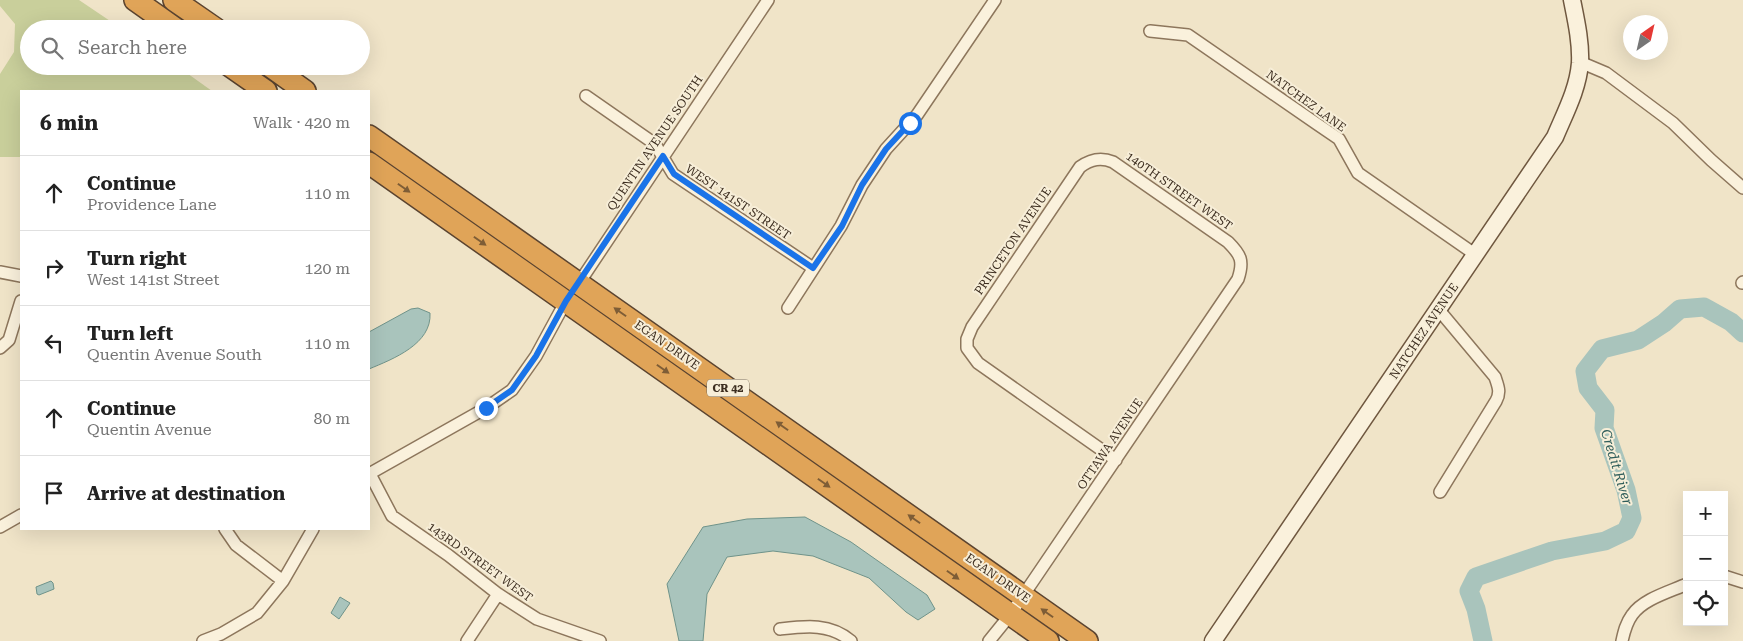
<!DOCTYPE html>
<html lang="en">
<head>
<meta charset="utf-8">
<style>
  body { margin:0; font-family:"Roboto Serif",serif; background:#f2f2f2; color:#222 }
  .controls { position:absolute; right:15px; bottom:15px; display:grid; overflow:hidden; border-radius:0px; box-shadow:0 5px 20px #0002 }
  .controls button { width:45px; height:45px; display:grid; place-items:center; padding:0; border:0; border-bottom:1px solid #e0e0e0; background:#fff; color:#222; font:25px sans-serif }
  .compass { position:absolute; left:1623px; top:15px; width:45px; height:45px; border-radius:50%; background:#fff; box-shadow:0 5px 20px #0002; rotate:34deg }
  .stop { position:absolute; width:15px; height:15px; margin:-11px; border:4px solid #1a73e8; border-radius:50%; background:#fff }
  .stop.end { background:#1a73e8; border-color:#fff; box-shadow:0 1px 5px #0008 }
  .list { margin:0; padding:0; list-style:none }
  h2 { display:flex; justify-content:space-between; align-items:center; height:65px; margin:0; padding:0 20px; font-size:21px }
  h2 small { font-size:16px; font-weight:400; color:#767676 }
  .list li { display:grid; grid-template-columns:32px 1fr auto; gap:15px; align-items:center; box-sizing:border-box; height:75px; padding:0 20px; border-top:1px solid #e0e0e0 }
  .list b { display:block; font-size:19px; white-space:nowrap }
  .list p { margin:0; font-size:16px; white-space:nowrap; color:#767676 }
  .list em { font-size:16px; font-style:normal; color:#767676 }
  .icon { flex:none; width:28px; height:28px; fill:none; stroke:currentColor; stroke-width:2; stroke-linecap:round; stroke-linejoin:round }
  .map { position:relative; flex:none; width:1743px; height:641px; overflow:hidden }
  .search { position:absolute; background:#fff; box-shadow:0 5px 20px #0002; left:20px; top:20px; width:350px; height:55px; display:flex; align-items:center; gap:12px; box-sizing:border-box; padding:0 18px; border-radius:28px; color:#767676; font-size:19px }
  .panel { position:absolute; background:#fff; box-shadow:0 5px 20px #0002; left:20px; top:90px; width:350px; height:440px; border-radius:0px }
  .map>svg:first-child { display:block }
  .green { fill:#c9cf9b }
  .water { fill:#a9c4bc; stroke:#6f938a }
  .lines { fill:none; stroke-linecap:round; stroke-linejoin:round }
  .river { stroke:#a9c4bc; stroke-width:19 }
  .street-casing { stroke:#8d765c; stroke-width:14 }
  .secondary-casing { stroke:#6f573f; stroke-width:19 }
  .highway-casing { stroke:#5b4430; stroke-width:24 }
  .street { stroke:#faf1dc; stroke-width:11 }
  .secondary { stroke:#faf1dc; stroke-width:16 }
  .highway { stroke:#e0a458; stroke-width:21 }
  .oneway { fill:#7e5d36 }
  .route { stroke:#1a73e8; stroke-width:6 }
  .labels { text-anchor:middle; stroke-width:4; stroke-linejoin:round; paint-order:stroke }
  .shield { fill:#f7eed8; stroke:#756857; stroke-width:1 }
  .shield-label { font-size:11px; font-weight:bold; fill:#3d2e20 }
  .street-label { font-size:12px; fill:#3d2e20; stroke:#f7eed8 }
  .water-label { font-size:14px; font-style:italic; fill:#2f5d5a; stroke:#f7eed8 }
</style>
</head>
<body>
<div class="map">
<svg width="1743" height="641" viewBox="0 0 1743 641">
  <rect width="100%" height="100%" fill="#f0e4c8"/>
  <!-- green -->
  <path class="green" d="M 0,0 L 79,0 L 122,29 L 29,29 L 29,66 L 177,66 L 212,91 L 21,91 L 21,157 L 0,157 L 0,74 L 14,52 L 15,24 L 0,6 Z"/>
  <!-- water -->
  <path class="water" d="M 418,308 L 430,313 C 432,344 393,359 369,369 L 369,332 L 411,309 Z
    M 805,517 L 851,542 L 878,561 L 927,595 L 935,609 L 918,620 L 906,612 L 869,578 L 813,556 L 773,551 L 727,557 L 707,594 L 703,641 L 679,641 L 667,584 L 703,527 L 747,519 Z
    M 51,581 L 53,583 L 54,589 L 39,595 L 37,594 L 36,587 Z
    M 340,597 L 350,603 L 339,619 L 331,613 Z"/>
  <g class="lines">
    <!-- river -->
    <path class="river" d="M 1483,641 L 1476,609 L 1469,591 L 1476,577 L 1552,551 L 1605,541 L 1626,531 L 1632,518 L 1626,490 L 1604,428 L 1605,410 L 1588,388 L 1585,371 L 1602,349 L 1638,340 L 1664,323 L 1680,309 L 1704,307 L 1731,322 L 1743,333"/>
    <defs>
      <path id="street" d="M 1150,31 L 1188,35 L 1317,124 L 1339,139 L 1358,173 L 1476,255
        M 1580,62 L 1606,73 L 1673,123 L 1711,160 L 1743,188
        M 586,96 L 655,144 L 673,174 L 813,268
        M 0,272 L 21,276
        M 1742,283 L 1743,282
        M 577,286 L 768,0
        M 788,308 L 841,226 L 862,185 L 886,149 L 917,115 L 995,0
        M 1439,310 L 1495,377 C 1498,386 1501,392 1496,401 L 1440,492
        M 0,348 L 9,340 L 21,301
        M 369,474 L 486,408 L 512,390 L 536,356 L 567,299
        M 370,474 L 392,516 L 448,555 L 498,594 L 537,619 L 600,641
        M 0,527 L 21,515
        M 225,529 L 236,545 L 283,581
        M 1724,576 L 1743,582
        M 780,629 C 806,626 830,623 851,641
        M 203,641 L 221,634 L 257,613 L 283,581 L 313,529
        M 467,641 L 498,594
        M 989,641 L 1010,615 L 1238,279 C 1244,261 1241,255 1228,242 L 1113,162 C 1101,157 1091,159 1080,167 L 972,327 L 967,339 L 967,348 L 978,363 L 1116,460
        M 1622,641 C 1624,632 1626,623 1632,615 C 1643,599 1669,592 1687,584"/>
      <path id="secondary" d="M 1213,641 L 1555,137 C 1565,113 1578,89 1580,63 C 1581,42 1576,20 1572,0"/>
      <path id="highway" d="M 135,0 L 176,29
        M 174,0 L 216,29
        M 230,66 L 266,91
        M 270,66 L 305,91
        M 369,136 L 1087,641
        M 369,163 L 1048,641"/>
    </defs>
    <!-- street casing -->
    <use href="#street" class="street-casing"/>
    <!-- secondary casing -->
    <use href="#secondary" class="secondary-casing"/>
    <!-- highway casing -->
    <use href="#highway" class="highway-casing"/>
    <!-- street -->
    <use href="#street" class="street"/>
    <!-- secondary -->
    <use href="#secondary" class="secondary"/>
    <!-- highway -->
    <use href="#highway" class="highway"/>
  </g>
  <!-- one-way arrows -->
  <defs><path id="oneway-solid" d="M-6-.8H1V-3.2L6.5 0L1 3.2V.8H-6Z" transform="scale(1.25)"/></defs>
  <g class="oneway">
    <use href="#oneway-solid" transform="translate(404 188) rotate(35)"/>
    <use href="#oneway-solid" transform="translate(480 241) rotate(35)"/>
    <use href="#oneway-solid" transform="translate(620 312) rotate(-145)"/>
    <use href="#oneway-solid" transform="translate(663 369) rotate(35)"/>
    <use href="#oneway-solid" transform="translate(782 426) rotate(-145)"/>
    <use href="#oneway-solid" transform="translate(824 483) rotate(35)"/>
    <use href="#oneway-solid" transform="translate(914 519) rotate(-145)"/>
    <use href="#oneway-solid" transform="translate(953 575) rotate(35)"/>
    <use href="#oneway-solid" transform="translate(1047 613) rotate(-145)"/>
  </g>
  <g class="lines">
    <!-- route -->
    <path class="route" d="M 486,408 L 512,390 L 536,356 L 566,301 L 663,156 L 674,174 L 813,268 L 842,226 L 862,185 L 886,149 L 910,123"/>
  </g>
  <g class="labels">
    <!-- shield labels -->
    <rect class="shield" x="707" y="379.5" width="42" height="17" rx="4"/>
    <g class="shield-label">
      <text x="728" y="392">CR 42</text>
    </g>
    <!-- street labels -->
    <g class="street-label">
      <text transform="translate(1306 101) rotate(36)" y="4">NATCHEZ LANE</text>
      <text transform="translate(655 143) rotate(-56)" y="4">QUENTIN AVENUE SOUTH</text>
      <text transform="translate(1179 191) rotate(35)" y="4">140TH STREET WEST</text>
      <text transform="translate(738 202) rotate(34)" y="4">WEST 141ST STREET</text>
      <text transform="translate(1013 241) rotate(-56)" y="4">PRINCETON AVENUE</text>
      <text transform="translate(1424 331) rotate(-56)" y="4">NATCHEZ AVENUE</text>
      <text transform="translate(667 345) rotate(35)" y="4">EGAN DRIVE</text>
      <text transform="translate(1110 444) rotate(-56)" y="4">OTTAWA AVENUE</text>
      <text transform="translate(480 562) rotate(36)" y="4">143RD STREET WEST</text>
      <text transform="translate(998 578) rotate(35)" y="4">EGAN DRIVE</text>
    </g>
    <!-- water labels -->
    <g class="water-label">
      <text transform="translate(1617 467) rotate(73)" y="5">Credit River</text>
    </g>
  </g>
</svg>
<div class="controls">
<button>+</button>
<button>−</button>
<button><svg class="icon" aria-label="locate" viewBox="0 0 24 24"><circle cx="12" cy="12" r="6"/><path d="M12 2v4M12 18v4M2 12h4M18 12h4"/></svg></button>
</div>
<svg class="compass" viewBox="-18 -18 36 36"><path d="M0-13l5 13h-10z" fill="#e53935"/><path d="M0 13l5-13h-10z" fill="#767676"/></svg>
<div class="stop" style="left:910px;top:123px"></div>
<div class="stop end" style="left:486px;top:408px"></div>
<div class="search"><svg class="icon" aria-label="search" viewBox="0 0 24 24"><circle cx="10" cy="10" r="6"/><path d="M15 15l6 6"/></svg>Search here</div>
<section class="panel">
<h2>6 min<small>Walk · 420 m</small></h2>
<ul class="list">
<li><svg class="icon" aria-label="ahead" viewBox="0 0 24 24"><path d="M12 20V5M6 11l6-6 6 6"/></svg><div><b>Continue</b><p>Providence Lane</p></div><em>110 m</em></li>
<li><svg class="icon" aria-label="right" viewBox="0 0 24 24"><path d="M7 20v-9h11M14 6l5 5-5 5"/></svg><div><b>Turn right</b><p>West 141st Street</p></div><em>120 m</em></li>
<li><svg class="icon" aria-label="left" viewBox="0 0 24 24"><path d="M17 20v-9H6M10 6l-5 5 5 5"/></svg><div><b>Turn left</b><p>Quentin Avenue South</p></div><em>110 m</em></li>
<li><svg class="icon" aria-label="ahead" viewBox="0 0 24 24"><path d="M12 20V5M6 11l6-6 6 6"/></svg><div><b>Continue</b><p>Quentin Avenue</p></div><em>80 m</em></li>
<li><svg class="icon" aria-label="arrive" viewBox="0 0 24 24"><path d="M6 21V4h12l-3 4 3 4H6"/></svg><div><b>Arrive at destination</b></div></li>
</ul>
</section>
</div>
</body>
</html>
